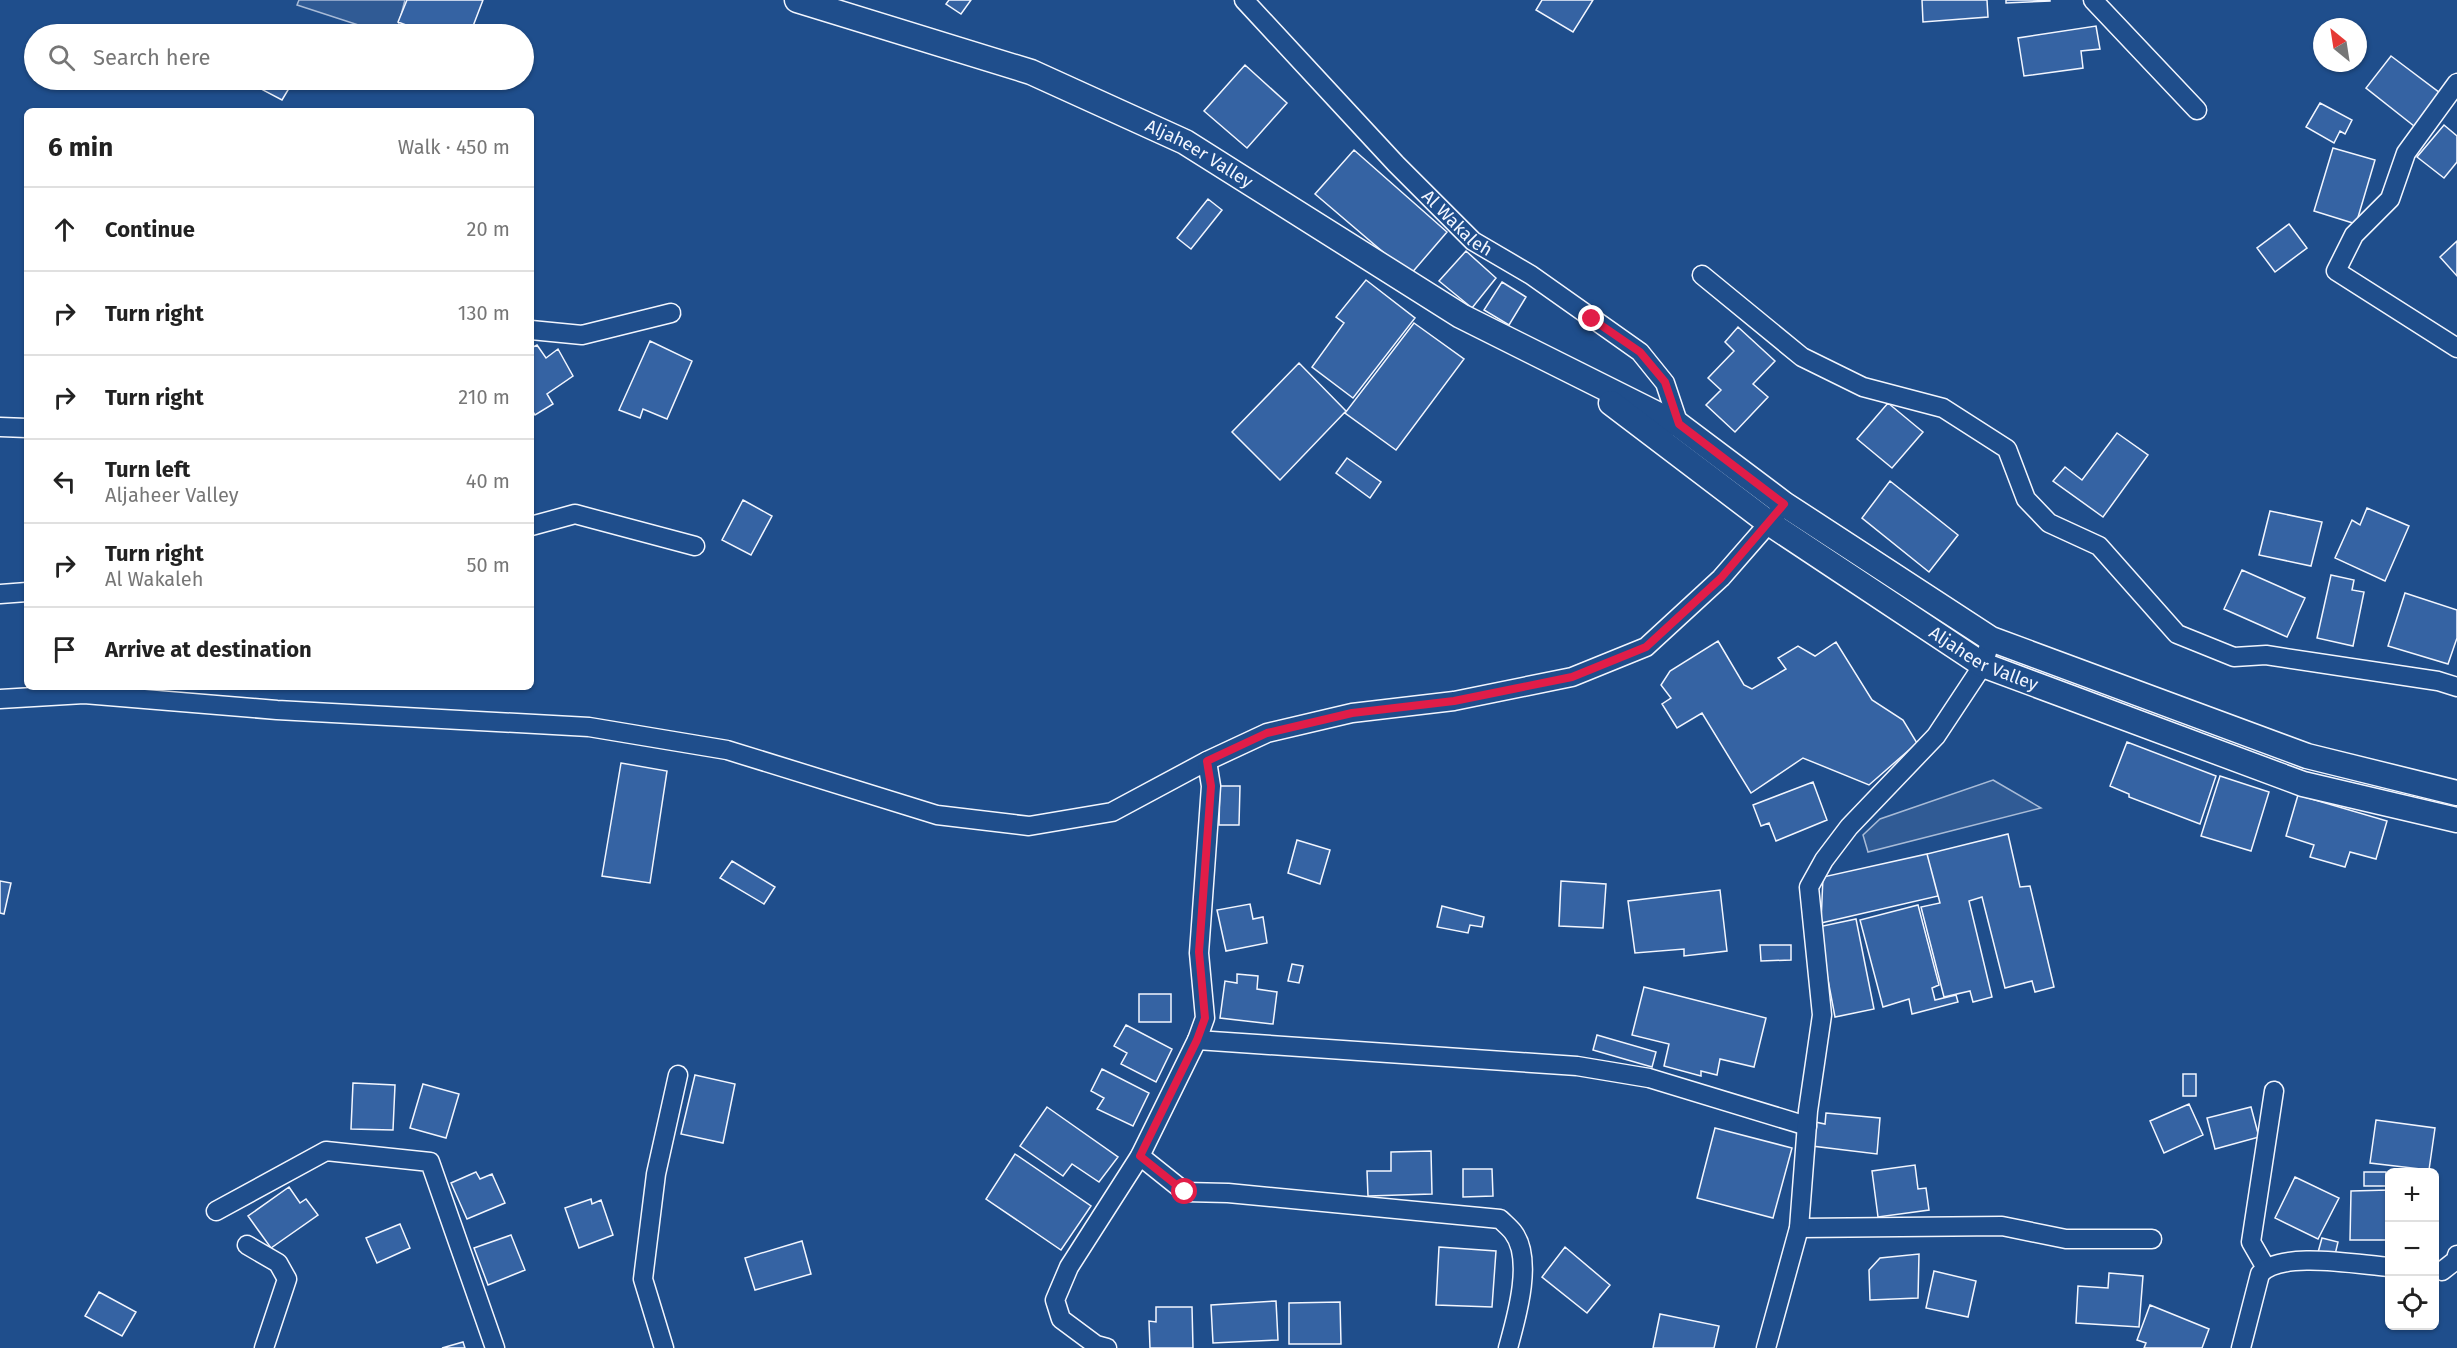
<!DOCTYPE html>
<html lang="en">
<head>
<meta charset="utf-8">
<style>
  body { margin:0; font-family:"Fira Sans",sans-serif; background:#f6f6f6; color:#222 }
  .controls { position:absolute; right:18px; bottom:18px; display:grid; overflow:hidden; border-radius:9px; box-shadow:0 2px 4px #0004 }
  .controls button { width:54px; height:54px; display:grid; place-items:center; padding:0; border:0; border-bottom:2px solid #e0e0e0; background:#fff; color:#222; font:30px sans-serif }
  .compass { position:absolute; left:2313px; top:18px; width:54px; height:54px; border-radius:50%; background:#fff; box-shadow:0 2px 4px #0004; rotate:330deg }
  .stop { position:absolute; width:18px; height:18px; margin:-14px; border:4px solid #e11d48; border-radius:50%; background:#fff }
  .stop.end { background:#e11d48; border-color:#fff; box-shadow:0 2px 6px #0008 }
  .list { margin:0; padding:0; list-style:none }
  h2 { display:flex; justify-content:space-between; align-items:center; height:78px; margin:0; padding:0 24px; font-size:26px }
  h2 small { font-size:20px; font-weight:400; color:#767676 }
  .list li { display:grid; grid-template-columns:39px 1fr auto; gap:18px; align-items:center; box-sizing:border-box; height:84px; padding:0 24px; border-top:2px solid #e0e0e0 }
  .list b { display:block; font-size:22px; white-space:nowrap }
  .list p { margin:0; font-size:20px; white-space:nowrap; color:#767676 }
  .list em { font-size:20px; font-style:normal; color:#767676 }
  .icon { flex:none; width:33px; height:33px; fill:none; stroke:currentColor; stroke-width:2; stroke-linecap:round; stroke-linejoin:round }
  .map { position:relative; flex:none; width:2457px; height:1348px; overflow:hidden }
  .search { position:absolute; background:#fff; box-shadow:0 2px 4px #0004; left:24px; top:24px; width:510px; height:66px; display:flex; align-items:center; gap:15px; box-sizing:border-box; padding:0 21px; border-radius:33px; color:#767676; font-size:22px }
  .panel { position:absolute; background:#fff; box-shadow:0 2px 4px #0004; left:24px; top:108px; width:510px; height:582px; border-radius:9px }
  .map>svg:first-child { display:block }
  .built { fill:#305b95; stroke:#a8bbd7; stroke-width:1.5 }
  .building { fill:#3563a3; stroke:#f2f6ff; stroke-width:1.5 }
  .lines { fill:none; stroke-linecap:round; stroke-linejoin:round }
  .minor-casing { stroke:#f2f6ff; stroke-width:21 }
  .tertiary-casing { stroke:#f2f6ff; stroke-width:27 }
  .minor { stroke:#1f4e8c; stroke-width:18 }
  .tertiary { stroke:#1f4e8c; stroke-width:24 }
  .route { stroke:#e11d48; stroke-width:8 }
  .labels { text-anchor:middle; stroke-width:4.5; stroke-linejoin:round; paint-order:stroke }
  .street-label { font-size:18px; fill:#f2f6ff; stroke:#1f4e8c }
</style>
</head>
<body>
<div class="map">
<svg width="2457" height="1348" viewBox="0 0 2457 1348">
  <rect width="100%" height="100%" fill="#1f4e8c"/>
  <!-- built -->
  <path class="built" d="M 299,0 L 405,0 L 396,34 L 386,34 L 297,5 Z
    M 1993,780 L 2041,808 L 1868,852 L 1863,835 L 1880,819 Z"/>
  <!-- building -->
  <path class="building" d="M 407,0 L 483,0 L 470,34 L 430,34 L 398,22 Z
    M 949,0 L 971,0 L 961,14 L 946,4 Z
    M 1542,0 L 1593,0 L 1573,32 L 1536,10 Z
    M 1922,0 L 1987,0 L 1988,17 L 1923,22 Z
    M 2006,0 L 2050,0 L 2050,1 L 2006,3 Z
    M 2096,26 L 2100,49 L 2081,51 L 2083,68 L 2024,76 L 2018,38 Z
    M 2391,56 L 2440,93 L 2414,126 L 2366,88 Z
    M 1245,65 L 1287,103 L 1247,148 L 1204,111 Z
    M 244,80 L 294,80 L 282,100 Z
    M 2320,103 L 2352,120 L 2345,134 L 2340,131 L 2334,143 L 2306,127 Z
    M 2444,125 L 2457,136 L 2457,162 L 2444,178 L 2417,157 Z
    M 2333,148 L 2375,160 L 2356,224 L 2314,211 Z
    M 1354,150 L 1447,232 L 1410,275 L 1315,194 Z
    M 1208,199 L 1222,210 L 1191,249 L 1177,238 Z
    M 2289,224 L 2307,248 L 2275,272 L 2257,248 Z
    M 2457,241 L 2457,276 L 2440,257 Z
    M 1466,251 L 1496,278 L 1472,308 L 1439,281 Z
    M 1366,280 L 1415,318 L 1353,398 L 1312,367 L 1344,323 L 1336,317 Z
    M 1502,282 L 1526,297 L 1509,325 L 1484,310 Z
    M 1414,323 L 1464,359 L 1396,450 L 1345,413 Z
    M 1738,327 L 1775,361 L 1753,384 L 1768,397 L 1735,432 L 1706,405 L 1721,390 L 1708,378 L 1734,351 L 1725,342 Z
    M 650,341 L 692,361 L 667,419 L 643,409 L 640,418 L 619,410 Z
    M 537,345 L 546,358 L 558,349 L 573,376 L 547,394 L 553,404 L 535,415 L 531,408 L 531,348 Z
    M 1299,363 L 1346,411 L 1280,480 L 1232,432 Z
    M 1888,403 L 1923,432 L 1892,468 L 1857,439 Z
    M 2117,433 L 2148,455 L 2103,517 L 2053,481 L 2065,467 L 2082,480 Z
    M 1347,458 L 1381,482 L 1370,498 L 1336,473 Z
    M 1890,481 L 1958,535 L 1929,572 L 1862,518 Z
    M 743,500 L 772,516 L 751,555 L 722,540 Z
    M 2367,508 L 2409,526 L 2385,581 L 2335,558 L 2352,520 L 2360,525 Z
    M 2270,511 L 2322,522 L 2311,566 L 2259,555 Z
    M 2242,570 L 2305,598 L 2287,637 L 2224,609 Z
    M 2331,575 L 2354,580 L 2352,590 L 2364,592 L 2353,646 L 2317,638 Z
    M 2405,593 L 2457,610 L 2457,638 L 2448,664 L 2388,646 Z
    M 1718,641 L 1744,685 L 1752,689 L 1786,669 L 1778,658 L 1798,646 L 1815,656 L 1836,642 L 1872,700 L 1903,720 L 1917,743 L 1869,785 L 1803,758 L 1751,793 L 1702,713 L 1677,728 L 1662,704 L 1671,698 L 1661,685 L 1670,671 Z
    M 2127,742 L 2216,776 L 2200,824 L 2129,797 L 2129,794 L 2110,786 Z
    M 621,763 L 667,771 L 650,883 L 602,876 Z
    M 2220,776 L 2269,792 L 2251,851 L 2201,836 Z
    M 1813,782 L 1827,820 L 1776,841 L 1769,823 L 1761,826 L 1753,805 Z
    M 1220,786 L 1240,786 L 1239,825 L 1219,825 Z
    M 2298,795 L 2387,821 L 2376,859 L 2350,852 L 2345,867 L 2310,857 L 2314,845 L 2286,836 Z
    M 2008,834 L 2020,887 L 2030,886 L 2054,987 L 2035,992 L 2032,981 L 2005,988 L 1982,897 L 1969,901 L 1992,997 L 1973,1002 L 1970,991 L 1944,997 L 1921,907 L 1940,903 L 1927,854 Z
    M 1297,840 L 1330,850 L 1320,884 L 1288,873 Z
    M 1927,854 L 1938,896 L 1821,923 L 1823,877 Z
    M 732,861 L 775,887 L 764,904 L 720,878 Z
    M 0,881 L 11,883 L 4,914 L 0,913 Z
    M 1561,881 L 1606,884 L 1603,928 L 1559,926 Z
    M 1720,890 L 1727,951 L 1684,956 L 1684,949 L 1635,953 L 1628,901 Z
    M 1250,904 L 1253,919 L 1263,917 L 1267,943 L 1226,951 L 1217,910 Z
    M 1918,905 L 1939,985 L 1932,988 L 1935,1000 L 1956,995 L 1958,1002 L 1912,1014 L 1909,999 L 1883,1007 L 1860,920 Z
    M 1442,906 L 1484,917 L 1482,927 L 1470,925 L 1468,933 L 1437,927 Z
    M 1856,919 L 1874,1009 L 1835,1017 L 1818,927 Z
    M 1760,945 L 1791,945 L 1791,960 L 1761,961 Z
    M 1292,964 L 1303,966 L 1299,983 L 1288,981 Z
    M 1237,974 L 1258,976 L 1257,989 L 1277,992 L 1273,1024 L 1220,1018 L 1225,981 L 1237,983 Z
    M 1644,987 L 1766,1018 L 1754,1067 L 1720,1059 L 1717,1075 L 1701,1071 L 1701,1076 L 1664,1066 L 1669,1044 L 1632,1035 Z
    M 1139,994 L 1171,994 L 1171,1022 L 1139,1022 Z
    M 1126,1025 L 1172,1049 L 1156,1082 L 1121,1064 L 1127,1053 L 1114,1046 Z
    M 1597,1035 L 1656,1052 L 1652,1067 L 1593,1050 Z
    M 1102,1069 L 1149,1093 L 1133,1126 L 1097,1109 L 1104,1098 L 1091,1091 Z
    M 2183,1074 L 2196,1074 L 2196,1096 L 2183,1096 Z
    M 695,1075 L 735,1084 L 723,1143 L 681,1134 Z
    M 353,1083 L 395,1085 L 393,1130 L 351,1129 Z
    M 423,1084 L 459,1094 L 446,1138 L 410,1128 Z
    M 2189,1104 L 2203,1135 L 2164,1153 L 2150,1121 Z
    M 1047,1107 L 1118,1157 L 1099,1182 L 1072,1164 L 1063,1176 L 1020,1146 Z
    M 2251,1107 L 2259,1137 L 2215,1149 L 2207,1118 Z
    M 1826,1113 L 1880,1118 L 1877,1154 L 1812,1146 L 1815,1122 L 1825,1124 Z
    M 2376,1120 L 2435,1128 L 2429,1170 L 2370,1163 Z
    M 1715,1128 L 1792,1148 L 1773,1218 L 1697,1198 Z
    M 1431,1151 L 1432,1194 L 1368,1196 L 1367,1171 L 1391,1171 L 1391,1152 Z
    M 1015,1154 L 1091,1206 L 1061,1250 L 986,1199 Z
    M 1915,1165 L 1918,1189 L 1926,1188 L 1929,1210 L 1878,1217 L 1872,1171 Z
    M 1463,1169 L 1492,1169 L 1493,1196 L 1463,1197 Z
    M 476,1172 L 480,1179 L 492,1174 L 505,1203 L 467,1219 L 451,1183 Z
    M 2364,1172 L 2386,1172 L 2386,1186 L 2364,1186 Z
    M 2295,1177 L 2339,1198 L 2318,1239 L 2275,1218 Z
    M 289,1187 L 300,1203 L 306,1199 L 318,1215 L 271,1248 L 248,1216 Z
    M 2389,1190 L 2390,1240 L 2350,1240 L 2351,1191 Z
    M 591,1199 L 592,1204 L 601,1200 L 613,1235 L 579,1248 L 565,1208 Z
    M 400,1224 L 410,1248 L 377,1263 L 366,1238 Z
    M 511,1235 L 525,1270 L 488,1285 L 474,1248 Z
    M 2322,1238 L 2338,1242 L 2334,1259 L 2317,1256 Z
    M 802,1241 L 811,1274 L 755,1290 L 745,1258 Z
    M 1439,1247 L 1496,1251 L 1492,1307 L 1436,1305 Z
    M 1565,1247 L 1610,1285 L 1587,1313 L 1542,1277 Z
    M 1919,1254 L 1918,1298 L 1870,1300 L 1869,1270 L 1880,1258 Z
    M 1934,1271 L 1976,1281 L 1968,1317 L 1926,1308 Z
    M 2109,1273 L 2143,1276 L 2139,1327 L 2076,1323 L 2078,1286 L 2108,1288 Z
    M 99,1292 L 136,1312 L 122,1336 L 85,1316 Z
    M 1276,1301 L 1278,1340 L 1213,1343 L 1211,1305 Z
    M 1340,1302 L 1341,1344 L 1289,1344 L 1289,1303 Z
    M 2150,1305 L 2209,1329 L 2202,1348 L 2144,1348 L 2146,1343 L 2137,1340 Z
    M 1156,1307 L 1192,1307 L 1193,1348 L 1150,1348 L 1149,1321 L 1156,1322 Z
    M 1660,1314 L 1719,1326 L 1714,1348 L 1653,1348 Z
    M 463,1342 L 465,1348 L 442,1348 Z"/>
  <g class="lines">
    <defs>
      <g id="minor">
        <path id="s1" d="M 1244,0 L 1396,164 L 1473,241 L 1531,275 L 1640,352 L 1665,383 L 1679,425"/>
        <path d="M 2093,0 L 2197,110"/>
        <path d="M 2457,83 L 2406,153 L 2390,199 L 2354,235 L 2336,271 L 2457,348"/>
        <path d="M 1702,275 L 1802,357 L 1863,387 L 1943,408 L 2007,449 L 2026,499 L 2049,523 L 2099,546 L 2177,634 L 2234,657 L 2266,655 L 2438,681 L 2457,687"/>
        <path d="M 531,330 L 582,335 L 671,313"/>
        <path d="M 0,427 L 27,428"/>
        <path d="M 531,526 L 575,514 L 695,546"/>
        <path d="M 0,594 L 27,592"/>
        <path d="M 0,699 L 84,694 L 277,710 L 589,727 L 727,750 L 937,815 L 1029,826 L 1112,812 L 1207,761 L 1267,733 L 1352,713 L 1454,701 L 1572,677 L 1646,647 L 1721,578 L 1776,515"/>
        <path d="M 1197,1040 L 1577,1066 L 1649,1078 L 1807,1126"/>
        <path d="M 1140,1156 L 1185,1192 L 1228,1193 L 1500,1219 C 1504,1223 1510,1228 1513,1232 C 1534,1259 1516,1319 1508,1348"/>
        <path d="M 216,1211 L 326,1151 L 430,1162 L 495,1348"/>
        <path d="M 1799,1228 L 2002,1226 L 2066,1239 L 2152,1239"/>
        <path d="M 247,1245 L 278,1263 L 287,1279 L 264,1348"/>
        <path d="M 2266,1268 L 2251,1242 L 2274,1091"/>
        <path d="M 2442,1271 L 2456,1260 L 2457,1255"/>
        <path d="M 664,1348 L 643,1279 L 656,1174 L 678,1075"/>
        <path d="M 1107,1348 L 1096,1345 L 1061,1319 L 1055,1300 L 1069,1267 L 1140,1156 L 1197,1040 L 1205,1018 L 1199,953 L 1211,786 L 1207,761"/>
        <path d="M 1766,1348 L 1799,1228 L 1808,1111 L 1822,1015 L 1809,887 L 1824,860 L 1849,827 L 1936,736 L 1983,665 L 1991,639"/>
        <path d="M 2241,1348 L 2260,1274 C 2281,1250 2359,1265 2390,1267"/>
      </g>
      <g id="tertiary">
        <path id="s2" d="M 797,0 L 1031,72 L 1185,142 L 1461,316 L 1679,425 L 1784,504 L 1991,639 L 2307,756 L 2457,793"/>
        <path id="s3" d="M 1611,403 L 1769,523 L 1983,665 L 2303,784 L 2457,820"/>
      </g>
    </defs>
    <!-- minor casing -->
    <use href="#minor" class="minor-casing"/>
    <!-- tertiary casing -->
    <use href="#tertiary" class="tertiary-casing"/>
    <!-- minor -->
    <use href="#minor" class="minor"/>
    <!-- tertiary -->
    <use href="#tertiary" class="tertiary"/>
  </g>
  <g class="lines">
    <!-- route -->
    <path class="route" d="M 1185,1192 L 1140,1156 L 1197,1040 L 1205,1018 L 1199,952 L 1211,786 L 1207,761 L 1267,733 L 1352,713 L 1454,701 L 1572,677 L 1646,647 L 1721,578 L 1784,504 L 1679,424 L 1665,382 L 1640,352 L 1592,319"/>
  </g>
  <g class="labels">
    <!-- street labels -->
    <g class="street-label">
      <text dy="6" stroke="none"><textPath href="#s2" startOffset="432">Aljaheer Valley</textPath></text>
      <text dy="6" stroke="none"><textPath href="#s1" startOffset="309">Al Wakaleh</textPath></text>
      <text dy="6" stroke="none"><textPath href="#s3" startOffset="453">Aljaheer Valley</textPath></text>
    </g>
  </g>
</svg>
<div class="controls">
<button>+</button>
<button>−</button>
<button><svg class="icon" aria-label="locate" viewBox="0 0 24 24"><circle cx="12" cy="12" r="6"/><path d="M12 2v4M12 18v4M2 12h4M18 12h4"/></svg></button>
</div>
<svg class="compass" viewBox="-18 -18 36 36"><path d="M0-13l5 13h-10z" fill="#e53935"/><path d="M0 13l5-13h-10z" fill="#767676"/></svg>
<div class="stop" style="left:1185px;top:1192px"></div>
<div class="stop end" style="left:1592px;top:319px"></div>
<div class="search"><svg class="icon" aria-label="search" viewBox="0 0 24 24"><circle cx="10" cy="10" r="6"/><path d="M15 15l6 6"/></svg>Search here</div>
<section class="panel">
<h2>6 min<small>Walk · 450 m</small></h2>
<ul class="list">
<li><svg class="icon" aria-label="ahead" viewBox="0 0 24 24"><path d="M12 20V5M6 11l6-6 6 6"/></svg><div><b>Continue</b></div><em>20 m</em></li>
<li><svg class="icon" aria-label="right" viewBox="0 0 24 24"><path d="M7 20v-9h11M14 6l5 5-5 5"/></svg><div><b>Turn right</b></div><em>130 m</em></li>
<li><svg class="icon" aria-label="right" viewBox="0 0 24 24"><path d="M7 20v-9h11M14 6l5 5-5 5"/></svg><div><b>Turn right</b></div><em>210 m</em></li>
<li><svg class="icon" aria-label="left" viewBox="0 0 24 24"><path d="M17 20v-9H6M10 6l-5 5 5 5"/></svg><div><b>Turn left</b><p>Aljaheer Valley</p></div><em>40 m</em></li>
<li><svg class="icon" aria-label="right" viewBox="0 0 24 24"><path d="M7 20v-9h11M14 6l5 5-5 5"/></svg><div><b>Turn right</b><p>Al Wakaleh</p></div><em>50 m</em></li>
<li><svg class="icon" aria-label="arrive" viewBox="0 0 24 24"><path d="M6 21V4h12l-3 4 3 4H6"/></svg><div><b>Arrive at destination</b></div></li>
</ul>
</section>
</div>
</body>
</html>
